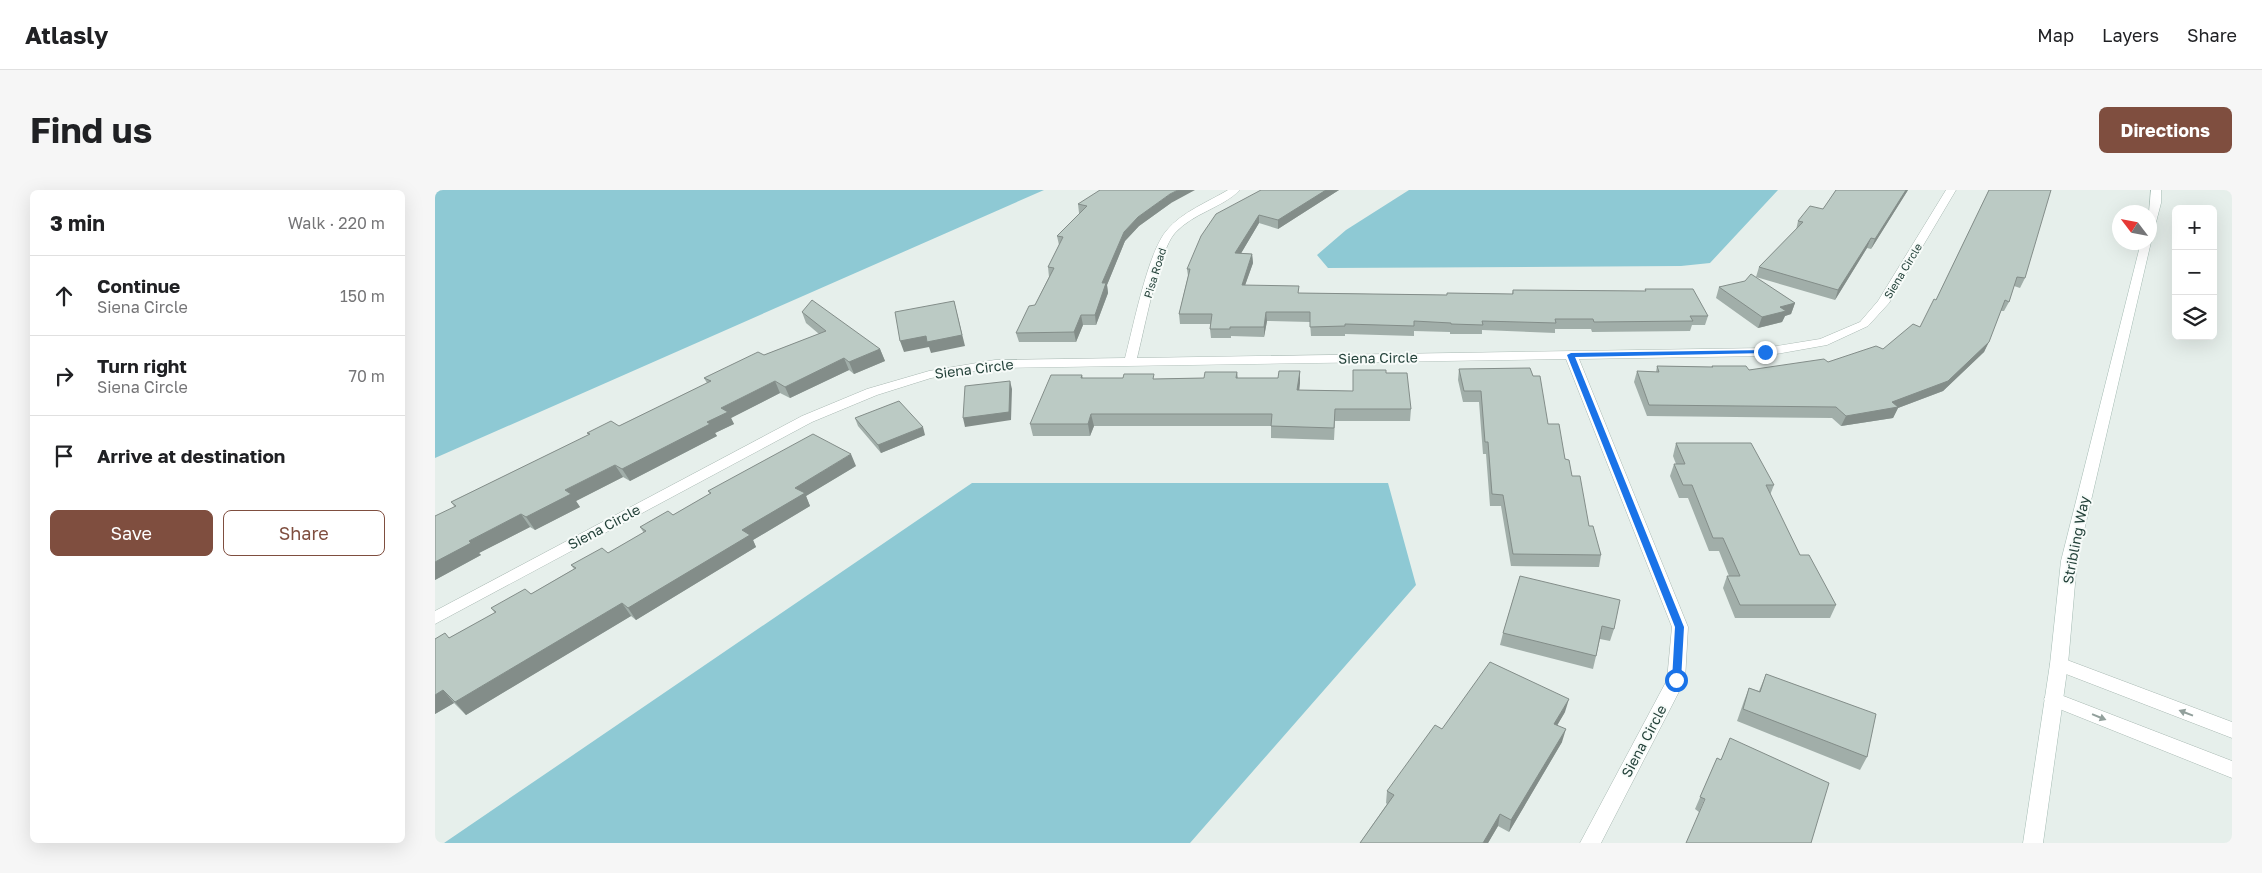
<!DOCTYPE html>
<html lang="en">
<head>
<meta charset="utf-8">
<style>
  body { margin:0; font-family:"Golos Text",sans-serif; background:#f6f6f6; color:#202124 }
  .controls { position:absolute; right:15px; top:15px; display:grid; overflow:hidden; border-radius:8px; box-shadow:0 5px 20px #0002 }
  .controls button { width:45px; height:45px; display:grid; place-items:center; padding:0; border:0; border-bottom:1px solid #e0e0e0; background:#fff; color:#202124; font:25px sans-serif }
  .compass { position:absolute; left:1677px; top:15px; width:45px; height:45px; border-radius:50%; background:#fff; box-shadow:0 5px 20px #0002; rotate:302deg }
  .stop { position:absolute; width:15px; height:15px; margin:-11px; border:4px solid #1a73e8; border-radius:50%; background:#fff }
  .stop.end { background:#1a73e8; border-color:#fff; box-shadow:0 1px 5px #0008 }
  .list { margin:0; padding:0; list-style:none }
  h2 { display:flex; justify-content:space-between; align-items:center; height:65px; margin:0; padding:0 20px; font-size:21px }
  h2 small { font-size:16px; font-weight:400; color:#757577 }
  .list li { display:grid; grid-template-columns:32px 1fr auto; gap:15px; align-items:center; box-sizing:border-box; height:80px; padding:0 20px; border-top:1px solid #e0e0e0 }
  .list b { display:block; font-size:19px; white-space:nowrap }
  .list p { margin:0; font-size:16px; white-space:nowrap; color:#757577 }
  .list em { font-size:16px; font-style:normal; color:#757577 }
  .actions { display:flex; gap:10px; padding:15px 20px }
  .actions a { flex:1; padding:11px 0; border:1px solid #7f4e3f; border-radius:8px; text-align:center; font-size:18px; color:#7f4e3f }
  .actions .main { background:#7f4e3f; color:#fff }
  .icon { flex:none; width:28px; height:28px; fill:none; stroke:currentColor; stroke-width:2; stroke-linecap:round; stroke-linejoin:round }
  .map { position:relative; flex:none; width:1797px; height:653px; overflow:hidden; border-radius:8px }
  header { display:flex; align-items:center; gap:30px; box-sizing:border-box; height:70px; padding:0 25px; background:#fff; border-bottom:1px solid #e0e0e0 }
  header strong { font-size:24px }
  nav { display:flex; gap:28px; margin-inline-start:auto; font-size:18px }
  .intro { display:flex; align-items:center; justify-content:space-between; box-sizing:border-box; height:120px; padding:0 30px }
  h1 { margin:0; font-size:35px }
  .button { padding:12px 22px; border-radius:8px; background:#7f4e3f; color:#fff; font-size:18px; font-weight:700 }
  main { display:flex; gap:30px; padding:0 30px }
  aside { flex:1; background:#fff; border-radius:8px; box-shadow:0 5px 20px #0002 }
  .map>svg:first-child { display:block }
  .water { fill:#8ec9d4 }
  .lines { fill:none; stroke-linecap:round; stroke-linejoin:round }
  .street-casing { stroke:#a8b8b2; stroke-width:1 }
  .secondary-casing { stroke:#a4bbb3; stroke-width:1 }
  .street { fill:#fff; fill-rule:evenodd }
  .secondary { fill:#fff; fill-rule:evenodd }
  .wall { fill:#a1aea9 }
  .shaded-wall { fill:#838d89 }
  .building { fill:#bbcac4; stroke:#838d89 }
  .oneway { fill:#92a09c }
  .route { fill:#1a73e8 }
  .labels { text-anchor:middle; stroke-width:4; stroke-linejoin:round; paint-order:stroke }
  .far-street-label { font-size:11px; fill:#24423a; stroke:#f7fbf9 }
  .street-label { font-size:14px; fill:#24423a; stroke:#f7fbf9 }
</style>
</head>
<body>
<header>
<strong>Atlasly</strong>
<nav><a>Map</a><a>Layers</a><a>Share</a></nav>
</header>
<div class="intro"><h1>Find us</h1><a class="button">Directions</a></div>
<main>
<aside>
<h2>3 min<small>Walk · 220 m</small></h2>
<ul class="list">
<li><svg class="icon" aria-label="ahead" viewBox="0 0 24 24"><path d="M12 20V5M6 11l6-6 6 6"/></svg><div><b>Continue</b><p>Siena Circle</p></div><em>150 m</em></li>
<li><svg class="icon" aria-label="right" viewBox="0 0 24 24"><path d="M7 20v-9h11M14 6l5 5-5 5"/></svg><div><b>Turn right</b><p>Siena Circle</p></div><em>70 m</em></li>
<li><svg class="icon" aria-label="arrive" viewBox="0 0 24 24"><path d="M6 21V4h12l-3 4 3 4H6"/></svg><div><b>Arrive at destination</b></div></li>
</ul>
<div class="actions"><a class="main">Save</a><a>Share</a></div>
</aside>
<div class="map">
<svg width="1797" height="653" viewBox="0 0 1797 653">
  <rect width="100%" height="100%" fill="#e6efeb"/>
  <!-- water -->
  <path class="water" d="M 0,0 L 609,0 L 0,268 Z
    M 974,0 L 1343,0 L 1275,73 L 1246,76 L 893,78 L 882,65 L 911,40 Z
    M 537,293 L 953,293 L 981,395 L 755,653 L 9,653 Z"/>
  <g class="lines">
    <defs>
      <path id="street" d="M 793,0 L 805,0 C 787,18 758,23 740,43 C 724,60 709,141 702,168 L 1330,158 L 1385,149 L 1425,132 L 1443,111 L 1511,0 L 1521,0 L 1454,113 L 1433,136 L 1392,155 L 1330,166 L 1144,169 L 1253,437 L 1250,490 L 1166,653 L 1145,653 L 1232,490 L 1237,437 L 1131,169 L 560,178 L 496,188 L 442,205 L 377,232 L 0,434 L 0,421 L 367,226 L 432,199 L 494,181 L 560,170 L 690,168 C 698,138 713,61 732,40 C 747,22 773,12 793,0 Z
        M 1624,467 L 1797,532 L 1797,548 L 1618,479 L 1615,474 L 1618,469 Z
        M 1618,502 L 1797,571 L 1797,588 L 1612,514 L 1609,509 L 1612,504 Z"/>
      <path id="secondary" d="M 1716,0 L 1726,0 L 1726,13 L 1719,40 L 1714,43 L 1714,22 Z
        M 1715,50 L 1716,52 L 1642,371 L 1633,474 L 1608,653 L 1588,653 L 1615,474 L 1626,371 L 1706,52 L 1714,52 Z"/>
    </defs>
    <!-- street casing -->
    <use href="#street" class="street-casing"/>
    <!-- secondary casing -->
    <use href="#secondary" class="secondary-casing"/>
    <!-- street -->
    <use href="#street" class="street"/>
    <!-- secondary -->
    <use href="#secondary" class="secondary"/>
  </g>
  <!-- wall -->
  <path class="wall" d="M 826,0 L 904,0 L 843,39 L 824,33 L 806,63 L 817,64 L 818,73 L 810,95 L 864,103 L 1012,105 L 1012,103 L 1077,104 L 1078,100 L 1210,101 L 1210,99 L 1273,126 L 1270,135 L 1257,135 L 1255,141 L 1157,142 L 1156,139 L 1120,139 L 1120,143 L 1047,140 L 1047,144 L 1015,144 L 1015,142 L 979,141 L 979,146 L 910,144 L 910,146 L 876,146 L 875,132 L 832,131 L 829,147 L 796,146 L 796,148 L 776,148 L 775,139 L 776,134 L 745,134 L 744,124 L 753,86 L 752,79 Z
    M 1401,0 L 1473,0 L 1436,59 L 1432,58 L 1400,110 L 1321,87 L 1324,77 L 1361,40 L 1363,31 L 1388,19 Z
    M 1554,0 L 1590,88 L 1585,98 L 1579,96 L 1574,112 L 1569,121 L 1566,121 L 1549,162 L 1508,201 L 1463,218 L 1458,228 L 1406,236 L 1397,228 L 1212,226 L 1199,192 L 1202,181 L 1221,182 L 1222,176 L 1276,177 L 1277,176 L 1314,180 L 1393,172 L 1448,159 L 1485,137 L 1501,110 Z
    M 736,13 L 704,36 L 690,51 L 672,95 L 673,103 L 661,135 L 648,135 L 641,152 L 584,152 L 581,143 L 600,115 L 614,87 L 613,77 L 624,55 L 622,46 L 645,23 L 644,23 L 643,14 Z
    M 1284,97 L 1360,113 L 1356,124 L 1350,126 L 1347,132 L 1323,138 L 1281,108 Z
    M 367,122 L 445,159 L 450,171 L 419,184 L 414,180 L 355,208 L 345,203 L 296,228 L 299,234 L 280,243 L 282,246 L 195,291 L 188,287 L 141,311 L 145,317 L 100,340 L 95,337 L 44,363 L 46,365 L 0,390 L 19,316 L 16,312 L 154,245 L 152,243 L 184,236 L 272,193 L 269,188 L 384,144 L 371,133 Z
    M 1024,179 L 1113,234 L 1130,269 L 1154,336 L 1166,365 L 1164,377 L 1076,376 L 1066,316 L 1055,316 L 1051,264 L 1048,264 L 1044,212 L 1028,212 L 1023,190 Z
    M 918,180 L 951,183 L 976,219 L 975,231 L 900,231 L 899,250 L 836,248 L 836,236 L 659,236 L 655,246 L 598,246 L 595,234 L 647,185 L 648,188 L 720,189 L 769,188 L 802,182 L 803,188 L 843,188 L 865,181 L 864,200 L 918,201 Z
    M 420,228 L 490,245 L 446,263 L 423,236 Z
    M 1241,253 L 1339,295 L 1335,305 L 1365,365 L 1401,415 L 1395,428 L 1300,428 L 1288,398 L 1292,386 L 1294,386 L 1284,361 L 1274,361 L 1253,308 L 1244,308 L 1235,286 L 1239,274 L 1241,274 L 1238,266 Z
    M 421,276 L 371,306 L 375,316 L 318,350 L 321,357 L 201,430 L 196,426 L 31,525 L 19,513 L 0,524 L 0,449 L 14,448 L 60,423 L 56,418 L 96,404 L 139,379 L 136,375 L 173,363 L 209,343 L 205,337 L 238,325 L 275,304 L 273,301 Z
    M 1085,386 L 1179,439 L 1175,451 L 1165,449 L 1158,479 L 1065,455 L 1068,443 Z
    M 1331,484 L 1432,567 L 1425,580 L 1302,531 L 1309,511 L 1314,498 L 1324,501 Z
    M 1130,522 L 1122,535 L 1127,552 L 1074,642 L 1063,636 L 1053,653 L 925,653 L 952,614 L 951,613 L 952,601 Z
    M 1282,568 L 1286,570 L 1264,622 L 1260,619 Z"/>
  <!-- shaded-wall -->
  <path class="shaded-wall" d="M 743,0 L 760,0 L 736,13 L 704,36 L 690,51 L 672,95 L 673,103 L 661,135 L 660,125 L 667,93 L 689,42 L 703,27 L 735,4 Z
    M 891,0 L 904,0 L 843,39 L 843,30 Z
    M 1471,0 L 1473,0 L 1436,59 L 1440,49 Z
    M 824,25 L 824,33 L 801,72 L 800,63 Z
    M 1436,48 L 1432,58 L 1400,110 L 1403,100 Z
    M 817,64 L 818,73 L 807,104 L 807,95 Z
    M 519,111 L 530,156 L 496,163 L 494,157 L 469,162 L 465,151 Z
    M 1360,113 L 1356,124 L 1350,126 L 1347,132 L 1323,138 L 1327,127 L 1345,117 Z
    M 831,122 L 832,131 L 829,147 L 829,137 Z
    M 646,125 L 648,135 L 641,152 L 639,142 Z
    M 1554,152 L 1549,162 L 1508,201 L 1463,218 L 1458,228 L 1406,236 L 1411,226 L 1457,212 Z
    M 445,159 L 450,171 L 419,184 L 414,172 Z
    M 409,168 L 414,180 L 355,208 L 350,197 Z
    M 865,181 L 865,193 L 863,212 L 862,200 Z
    M 340,191 L 345,203 L 296,228 L 299,234 L 280,243 L 282,246 L 195,291 L 187,279 L 272,232 L 286,218 Z
    M 575,191 L 577,199 L 576,230 L 530,237 L 528,228 Z
    M 656,224 L 659,236 L 655,246 L 653,234 Z
    M 488,237 L 490,245 L 446,263 L 443,255 Z
    M 416,264 L 421,276 L 371,306 L 375,316 L 318,350 L 321,357 L 201,430 L 193,418 L 307,340 L 360,298 Z
    M 180,275 L 188,287 L 141,311 L 145,317 L 100,340 L 91,327 L 130,300 Z
    M 86,324 L 95,337 L 44,363 L 46,365 L 0,390 L 0,372 L 34,351 Z
    M 187,413 L 196,426 L 31,525 L 20,512 Z
    M 8,500 L 19,513 L 0,524 L 0,505 Z
    M 1134,509 L 1130,522 L 1116,546 L 1119,534 Z
    M 1131,539 L 1127,552 L 1074,642 L 1076,630 Z
    M 1065,624 L 1063,636 L 1053,653 L 1048,653 Z"/>
  <!-- building -->
  <path class="building" d="M 665,0 L 743,0 L 735,4 L 703,27 L 689,42 L 667,93 L 671,93 L 660,125 L 646,125 L 639,142 L 581,143 L 594,116 L 600,115 L 619,78 L 613,77 L 628,47 L 622,46 L 652,16 L 643,14 Z
    M 826,0 L 891,0 L 843,30 L 824,25 L 800,63 L 817,64 L 807,95 L 864,96 L 863,103 L 1012,105 L 1012,103 L 1078,104 L 1078,100 L 1211,101 L 1210,99 L 1258,99 L 1273,126 L 1255,126 L 1258,131 L 1159,132 L 1158,129 L 1120,129 L 1121,133 L 1047,131 L 1048,135 L 1016,134 L 1016,133 L 979,131 L 979,136 L 910,134 L 910,136 L 875,137 L 875,122 L 831,122 L 829,137 L 795,137 L 795,139 L 775,139 L 777,124 L 744,124 L 755,79 L 752,79 L 766,46 L 781,24 Z
    M 1401,0 L 1471,0 L 1440,49 L 1436,48 L 1403,100 L 1324,77 L 1368,32 L 1363,31 L 1375,16 L 1388,19 Z
    M 1554,0 L 1616,0 L 1590,88 L 1582,87 L 1574,112 L 1570,110 L 1554,152 L 1513,191 L 1457,212 L 1463,217 L 1411,226 L 1401,217 L 1214,215 L 1202,181 L 1224,182 L 1222,176 L 1278,177 L 1277,176 L 1311,176 L 1314,180 L 1389,169 L 1393,172 L 1441,156 L 1448,159 L 1478,134 L 1485,137 L 1499,109 L 1501,110 Z
    M 1316,84 L 1360,113 L 1345,117 L 1351,121 L 1327,127 L 1284,97 L 1310,91 Z
    M 377,110 L 445,159 L 414,172 L 409,168 L 350,197 L 340,191 L 286,218 L 293,222 L 272,232 L 275,234 L 187,279 L 180,275 L 130,300 L 136,304 L 91,327 L 86,324 L 34,351 L 36,353 L 0,372 L 0,326 L 21,316 L 16,312 L 155,244 L 152,243 L 176,231 L 184,236 L 276,191 L 269,188 L 323,162 L 329,165 L 391,141 L 367,122 Z
    M 519,111 L 527,145 L 492,152 L 491,146 L 465,151 L 460,122 Z
    M 1095,178 L 1098,186 L 1105,186 L 1113,234 L 1124,234 L 1130,269 L 1134,270 L 1137,286 L 1145,286 L 1154,336 L 1158,336 L 1166,365 L 1078,364 L 1068,305 L 1057,304 L 1053,252 L 1050,252 L 1046,201 L 1029,201 L 1024,179 Z
    M 918,180 L 951,180 L 951,183 L 972,183 L 976,219 L 900,219 L 899,238 L 836,236 L 837,224 L 656,224 L 653,234 L 595,234 L 616,185 L 647,185 L 646,188 L 688,188 L 689,184 L 719,184 L 718,189 L 769,188 L 770,182 L 802,182 L 801,188 L 843,188 L 844,181 L 865,181 L 862,200 L 918,201 Z
    M 575,191 L 574,222 L 528,228 L 530,196 Z
    M 464,211 L 488,237 L 443,255 L 420,228 Z
    M 378,244 L 416,264 L 360,298 L 370,303 L 307,340 L 315,345 L 193,418 L 187,413 L 20,512 L 8,500 L 0,505 L 0,449 L 10,443 L 14,448 L 61,422 L 56,418 L 90,399 L 96,404 L 141,378 L 136,375 L 167,358 L 173,363 L 211,341 L 205,337 L 233,321 L 238,325 L 276,303 L 273,301 Z
    M 1241,253 L 1316,253 L 1339,295 L 1331,295 L 1365,365 L 1374,365 L 1401,415 L 1305,415 L 1292,386 L 1305,386 L 1288,348 L 1278,348 L 1257,295 L 1248,295 L 1239,274 L 1250,274 Z
    M 1085,386 L 1185,410 L 1179,439 L 1167,436 L 1161,466 L 1068,443 Z
    M 1055,472 L 1134,509 L 1119,534 L 1131,539 L 1076,630 L 1065,624 L 1048,653 L 925,653 L 959,605 L 952,601 L 1000,535 L 1007,539 Z
    M 1331,484 L 1441,524 L 1432,567 L 1308,519 L 1314,498 L 1325,502 Z
    M 1295,548 L 1394,593 L 1376,653 L 1251,653 L 1270,609 L 1265,607 L 1282,568 L 1286,570 Z"/>
  <!-- one-way arrows -->
  <defs><path id="oneway-solid" d="M-6-.8H1V-3.2L6.5 0L1 3.2V.8H-6Z" transform="scale(1.25)"/></defs>
  <g class="oneway">
    <use href="#oneway-solid" transform="translate(1751 523) rotate(-159)"/>
    <use href="#oneway-solid" transform="translate(1664 527) rotate(22)"/>
  </g>
  <!-- route -->
  <path class="route" d="M 1330,160 L 1332,163 L 1140,167 L 1249,437 L 1246,490 L 1241,494 L 1237,490 L 1240,437 L 1132,165 L 1136,163 Z"/>
  <g class="labels">
    <!-- far-street labels -->
    <g class="far-street-label">
      <text transform="translate(1468 81) rotate(-59)" y="4">Siena Circle</text>
      <text transform="translate(720 83) rotate(-73)" y="4">Pisa Road</text>
    </g>
    <!-- street labels -->
    <g class="street-label">
      <text transform="translate(943 168) rotate(-1)" y="5">Siena Circle</text>
      <text transform="translate(539 179) rotate(-7)" y="5">Siena Circle</text>
      <text transform="translate(169 337) rotate(-28)" y="5">Siena Circle</text>
      <text transform="translate(1641 350) rotate(-79)" y="5">Stribling Way</text>
      <text transform="translate(1209 551) rotate(-62)" y="5">Siena Circle</text>
    </g>
  </g>
</svg>
<div class="controls">
<button>+</button>
<button>−</button>
<button><svg class="icon" aria-label="layers" viewBox="0 0 24 24"><path d="M12 4l9 5-9 5-9-5zM3 14l9 5 9-5"/></svg></button>
</div>
<svg class="compass" viewBox="-18 -18 36 36"><path d="M0-13l5 13h-10z" fill="#e53935"/><path d="M0 13l5-13h-10z" fill="#757577"/></svg>
<div class="stop" style="left:1241px;top:490px"></div>
<div class="stop end" style="left:1330px;top:162px"></div>
</div>
</main>
</body>
</html>
